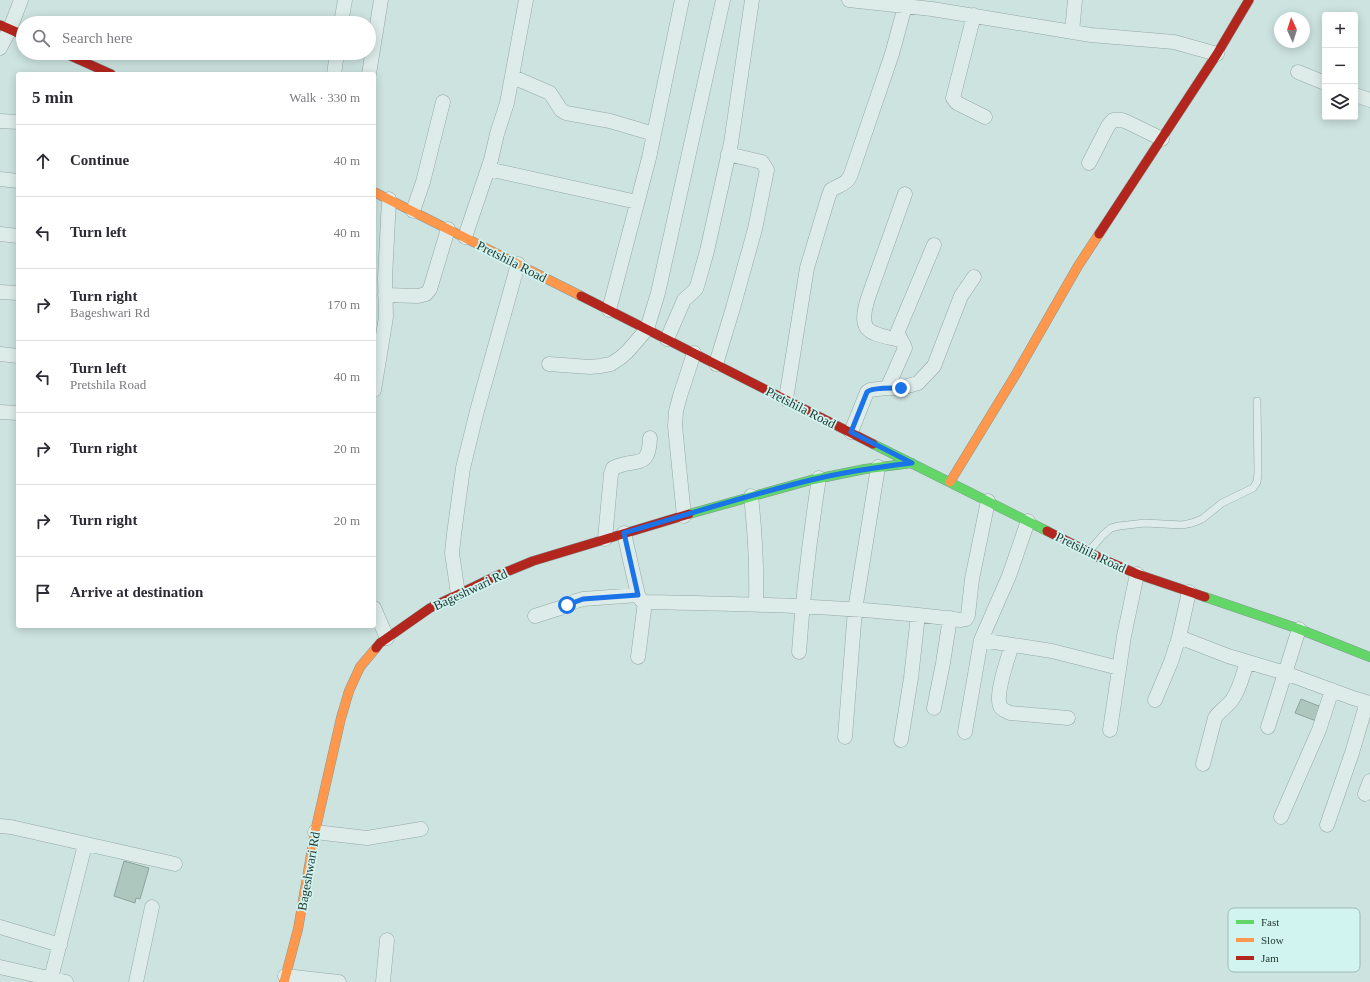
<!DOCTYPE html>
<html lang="en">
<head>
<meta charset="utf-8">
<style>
  body { margin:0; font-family:Georgia,serif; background:#f2f2f3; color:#2b2b33 }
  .controls { position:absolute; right:12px; top:12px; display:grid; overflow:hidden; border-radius:4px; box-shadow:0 2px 10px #0003 }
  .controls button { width:36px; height:36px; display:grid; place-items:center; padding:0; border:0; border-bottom:1px solid #e1e1e2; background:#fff; color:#2b2b33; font:20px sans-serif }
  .compass { position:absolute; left:1274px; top:12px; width:36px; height:36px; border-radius:50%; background:#fff; box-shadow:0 2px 10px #0003; rotate:356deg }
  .stop { position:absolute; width:12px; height:12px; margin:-9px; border:3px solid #1a73e8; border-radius:50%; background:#fff }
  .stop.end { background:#1a73e8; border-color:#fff; box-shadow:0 1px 4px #0008 }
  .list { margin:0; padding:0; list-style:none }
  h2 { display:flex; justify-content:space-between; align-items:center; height:52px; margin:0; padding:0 16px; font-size:17px }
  h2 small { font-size:13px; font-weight:400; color:#7c7c81 }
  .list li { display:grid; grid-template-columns:26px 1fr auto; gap:12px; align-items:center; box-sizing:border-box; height:72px; padding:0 16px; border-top:1px solid #e1e1e2 }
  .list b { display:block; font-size:15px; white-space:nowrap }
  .list p { margin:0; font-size:13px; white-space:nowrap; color:#7c7c81 }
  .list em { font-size:13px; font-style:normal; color:#7c7c81 }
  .icon { flex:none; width:22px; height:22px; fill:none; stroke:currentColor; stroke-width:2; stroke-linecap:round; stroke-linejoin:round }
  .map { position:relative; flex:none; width:1370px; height:982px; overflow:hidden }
  .search { position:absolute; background:#fff; box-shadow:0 2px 10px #0003; left:16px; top:16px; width:360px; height:44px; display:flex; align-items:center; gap:10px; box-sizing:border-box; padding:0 14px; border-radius:22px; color:#7c7c81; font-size:15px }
  .panel { position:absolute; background:#fff; box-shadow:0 2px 10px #0003; left:16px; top:72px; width:360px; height:556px; border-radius:4px }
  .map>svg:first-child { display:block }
  .building { fill:#adc7bf; stroke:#8ca39c }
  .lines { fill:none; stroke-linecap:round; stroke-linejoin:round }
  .lane-casing { stroke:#95a8a5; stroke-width:8 }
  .street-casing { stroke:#95a8a5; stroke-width:15 }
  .fast-casing { stroke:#859894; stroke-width:10 }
  .slow-casing { stroke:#859894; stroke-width:10 }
  .jam-casing { stroke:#859894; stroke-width:10 }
  .lane { stroke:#ddece9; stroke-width:7 }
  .street { stroke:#ddece9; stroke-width:14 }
  .fast { stroke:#63d668; stroke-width:9 }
  .slow { stroke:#ff974d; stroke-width:9 }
  .jam { stroke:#b3261e; stroke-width:9 }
  .route { stroke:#1a73e8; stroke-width:5 }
  .labels { text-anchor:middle; stroke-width:3.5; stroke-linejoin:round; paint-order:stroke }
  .street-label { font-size:13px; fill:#1e362e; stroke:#d2f4f1 }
  .key { fill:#d2f4f1; stroke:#9cbbb6; stroke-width:1 }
  .key-label { font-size:11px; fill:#1e362e }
</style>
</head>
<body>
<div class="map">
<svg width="1370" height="982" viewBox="0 0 1370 982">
  <rect width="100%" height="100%" fill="#cce3e0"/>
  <!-- building -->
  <path class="building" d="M 1301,699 L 1324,708 L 1319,722 L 1295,713 Z
    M 124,861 L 149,868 L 140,899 L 136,898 L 135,903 L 114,896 Z"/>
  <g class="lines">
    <defs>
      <path id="lane" d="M 1090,550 L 1103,535 L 1111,528 L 1119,526 L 1145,523 L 1182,525 L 1192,523 L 1202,519 L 1222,503 L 1253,488 L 1257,482 L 1258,473 L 1257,401"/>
      <path id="street" d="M 849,0 L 932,9 L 1091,35 L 1174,42 L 1217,54
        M 974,15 L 953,98 L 957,103 L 985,117
        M 341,23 L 345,0
        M 1072,32 L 1075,0
        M 0,48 L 10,29 L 21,0
        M 1298,72 L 1325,83
        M 334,74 L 337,53
        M 369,74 L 381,0
        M 513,77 L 550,93 L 561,110 L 566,113 L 610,121 L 654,134
        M 1355,95 L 1370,100
        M 0,121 L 18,122
        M 1089,163 L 1108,126 L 1113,120 L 1122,120 L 1127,122 L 1162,139
        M 488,169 L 637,202
        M 0,179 L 18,181
        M 413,211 L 423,182 L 443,102
        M 0,234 L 18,236
        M 465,237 L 491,160 L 497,134 L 507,103 L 526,0
        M 0,292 L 18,293
        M 385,295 L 418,296 L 426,294 L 430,289 L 448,229
        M 609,310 L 649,158 L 682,0
        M 667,339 L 684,300 L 696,289 L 698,283 L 707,251 L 731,143 L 752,0
        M 900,340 C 870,333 857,334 868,298 L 905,194
        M 0,354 L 18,356
        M 549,364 L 590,367 L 600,366 L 611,364 L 620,358 L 627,352 L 647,329 L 658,293 L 723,0
        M 716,364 L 733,308 L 755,229 L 767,170 L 762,162 L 728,154
        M 886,388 L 901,388 L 918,383 L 934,366 L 961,296 L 974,277
        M 374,390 L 386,317 L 385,278 L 389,199
        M 786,399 L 807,268 L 828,198 L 831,190 C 840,184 847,185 851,174 L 892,54 L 905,6
        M 0,412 L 18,413
        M 851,432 L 867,392 L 870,390 L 886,388 L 889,384 L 905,348 C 903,341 898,338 898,331 L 934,245
        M 751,496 C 755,532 757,568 756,605
        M 684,516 L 675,426 L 676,411 L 680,396 L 694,353
        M 624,533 L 638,595 L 641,600 L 645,602 C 751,604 857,606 961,620 L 966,619 L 968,615 L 972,579 L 988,501
        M 605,539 L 611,474 L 613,468 C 635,457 649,471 650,438
        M 458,594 L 452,553 L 454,534 L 463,468 L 477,411 L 518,264
        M 374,608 L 387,638
        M 535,616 L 560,608 L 576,601 L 583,599 L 638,595
        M 1179,637 L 1228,656 L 1285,673 L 1353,698 L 1370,703
        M 981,640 L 1052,651 L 1119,668
        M 1012,645 C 1008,658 995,694 1000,706 C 1002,710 1006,711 1010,713 L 1068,718
        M 799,652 C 803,594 810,536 819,478
        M 638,657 L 645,602
        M 1155,700 L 1171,662 L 1179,637 L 1189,592
        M 934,708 L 943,663 L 950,618
        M 1268,727 L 1299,629
        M 1110,730 L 1124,636 L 1137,574
        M 965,732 L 981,640 L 1009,576 L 1028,521
        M 845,737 L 855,610 L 878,467
        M 901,740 L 911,678 L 918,615
        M 1203,764 L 1215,718 C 1219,711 1227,707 1232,700 C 1240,689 1243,674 1247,662
        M 1365,794 L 1370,781
        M 1281,817 L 1319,730 L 1332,690
        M 1327,825 L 1352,753 L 1367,702
        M 0,826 L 11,827 L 175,864
        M 315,832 L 367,838 L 421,829
        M 0,927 L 60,945
        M 0,967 L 66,982
        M 285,976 L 339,982
        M 50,982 L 85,845
        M 136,982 L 152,907
        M 383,982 L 387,940"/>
      <path id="fast" d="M 873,444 L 1047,531
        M 689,514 L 811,480 L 865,469 L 912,463
        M 1205,597 L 1299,629 L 1370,657"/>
      <path id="slow" d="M 374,192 L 581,296
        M 950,482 L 1016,374 L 1078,266 L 1099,234
        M 284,982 L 298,929 L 315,832 L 341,718 L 349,691 L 360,667 L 376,648"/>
      <path id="jam" d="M 0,25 L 23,35
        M 64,53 L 111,74
        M 1099,234 L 1217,54 L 1249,0
        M 581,296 L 873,444
        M 1047,531 L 1102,559 L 1137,574 L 1205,597
        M 376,648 L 380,643 L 430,608 L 494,577 L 533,561 L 689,514"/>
    </defs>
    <!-- lane casing -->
    <use href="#lane" class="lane-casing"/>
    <!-- street casing -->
    <use href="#street" class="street-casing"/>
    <!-- fast casing -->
    <use href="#fast" class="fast-casing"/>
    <!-- slow casing -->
    <use href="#slow" class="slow-casing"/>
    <!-- jam casing -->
    <use href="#jam" class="jam-casing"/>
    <!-- lane -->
    <use href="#lane" class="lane"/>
    <!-- street -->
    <use href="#street" class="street"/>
    <!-- fast -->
    <use href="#fast" class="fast"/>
    <!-- slow -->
    <use href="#slow" class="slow"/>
    <!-- jam -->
    <use href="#jam" class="jam"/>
  </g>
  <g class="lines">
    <!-- route -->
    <path class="route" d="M 567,605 L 583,599 L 638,595 L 624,533 C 686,515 748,495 811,480 C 844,472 878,467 912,463 L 851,432 L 867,392 C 872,387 893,388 901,388"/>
  </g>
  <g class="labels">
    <!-- street labels -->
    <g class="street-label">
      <text transform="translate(512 261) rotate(27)" y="5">Pretshila Road</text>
      <text transform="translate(801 407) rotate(27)" y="5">Pretshila Road</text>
      <text transform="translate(1091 552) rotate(26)" y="5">Pretshila Road</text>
      <text transform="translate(470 589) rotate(-25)" y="5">Bageshwari Rd</text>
      <text transform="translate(308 871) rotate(-80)" y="5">Bageshwari Rd</text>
    </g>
  </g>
  <!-- legend -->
  <rect x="1228" y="908" width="132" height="64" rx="6" class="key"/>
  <rect x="1236" y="920" width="18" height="4" fill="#63d668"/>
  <rect x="1236" y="938" width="18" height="4" fill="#ff974d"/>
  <rect x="1236" y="956" width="18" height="4" fill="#b3261e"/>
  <g class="key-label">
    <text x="1261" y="926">Fast</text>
    <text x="1261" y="944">Slow</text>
    <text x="1261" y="962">Jam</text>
  </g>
</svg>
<div class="controls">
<button>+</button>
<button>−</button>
<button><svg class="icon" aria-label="layers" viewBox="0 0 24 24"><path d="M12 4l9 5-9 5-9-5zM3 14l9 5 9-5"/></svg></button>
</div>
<svg class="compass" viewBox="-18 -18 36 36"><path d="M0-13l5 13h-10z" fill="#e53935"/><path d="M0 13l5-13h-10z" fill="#7c7c81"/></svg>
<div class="stop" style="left:567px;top:605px"></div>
<div class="stop end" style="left:901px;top:388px"></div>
<div class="search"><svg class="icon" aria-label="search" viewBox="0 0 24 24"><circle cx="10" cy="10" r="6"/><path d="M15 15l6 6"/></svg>Search here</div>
<section class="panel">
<h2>5 min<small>Walk · 330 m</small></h2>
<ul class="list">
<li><svg class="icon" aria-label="ahead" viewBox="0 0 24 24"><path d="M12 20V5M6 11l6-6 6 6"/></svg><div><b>Continue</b></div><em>40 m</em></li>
<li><svg class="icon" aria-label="left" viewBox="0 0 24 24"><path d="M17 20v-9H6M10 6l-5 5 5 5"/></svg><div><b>Turn left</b></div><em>40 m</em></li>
<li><svg class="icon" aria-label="right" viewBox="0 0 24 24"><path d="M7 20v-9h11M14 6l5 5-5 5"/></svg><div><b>Turn right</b><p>Bageshwari Rd</p></div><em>170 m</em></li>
<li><svg class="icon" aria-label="left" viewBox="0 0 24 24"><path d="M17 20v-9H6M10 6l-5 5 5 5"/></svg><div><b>Turn left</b><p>Pretshila Road</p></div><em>40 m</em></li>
<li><svg class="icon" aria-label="right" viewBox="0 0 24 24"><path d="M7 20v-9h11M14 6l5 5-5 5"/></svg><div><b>Turn right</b></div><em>20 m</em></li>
<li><svg class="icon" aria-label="right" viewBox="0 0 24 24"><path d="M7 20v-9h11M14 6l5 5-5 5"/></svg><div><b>Turn right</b></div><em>20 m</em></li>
<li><svg class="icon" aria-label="arrive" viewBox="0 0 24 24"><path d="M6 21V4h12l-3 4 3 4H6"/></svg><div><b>Arrive at destination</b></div></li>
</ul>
</section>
</div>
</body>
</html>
